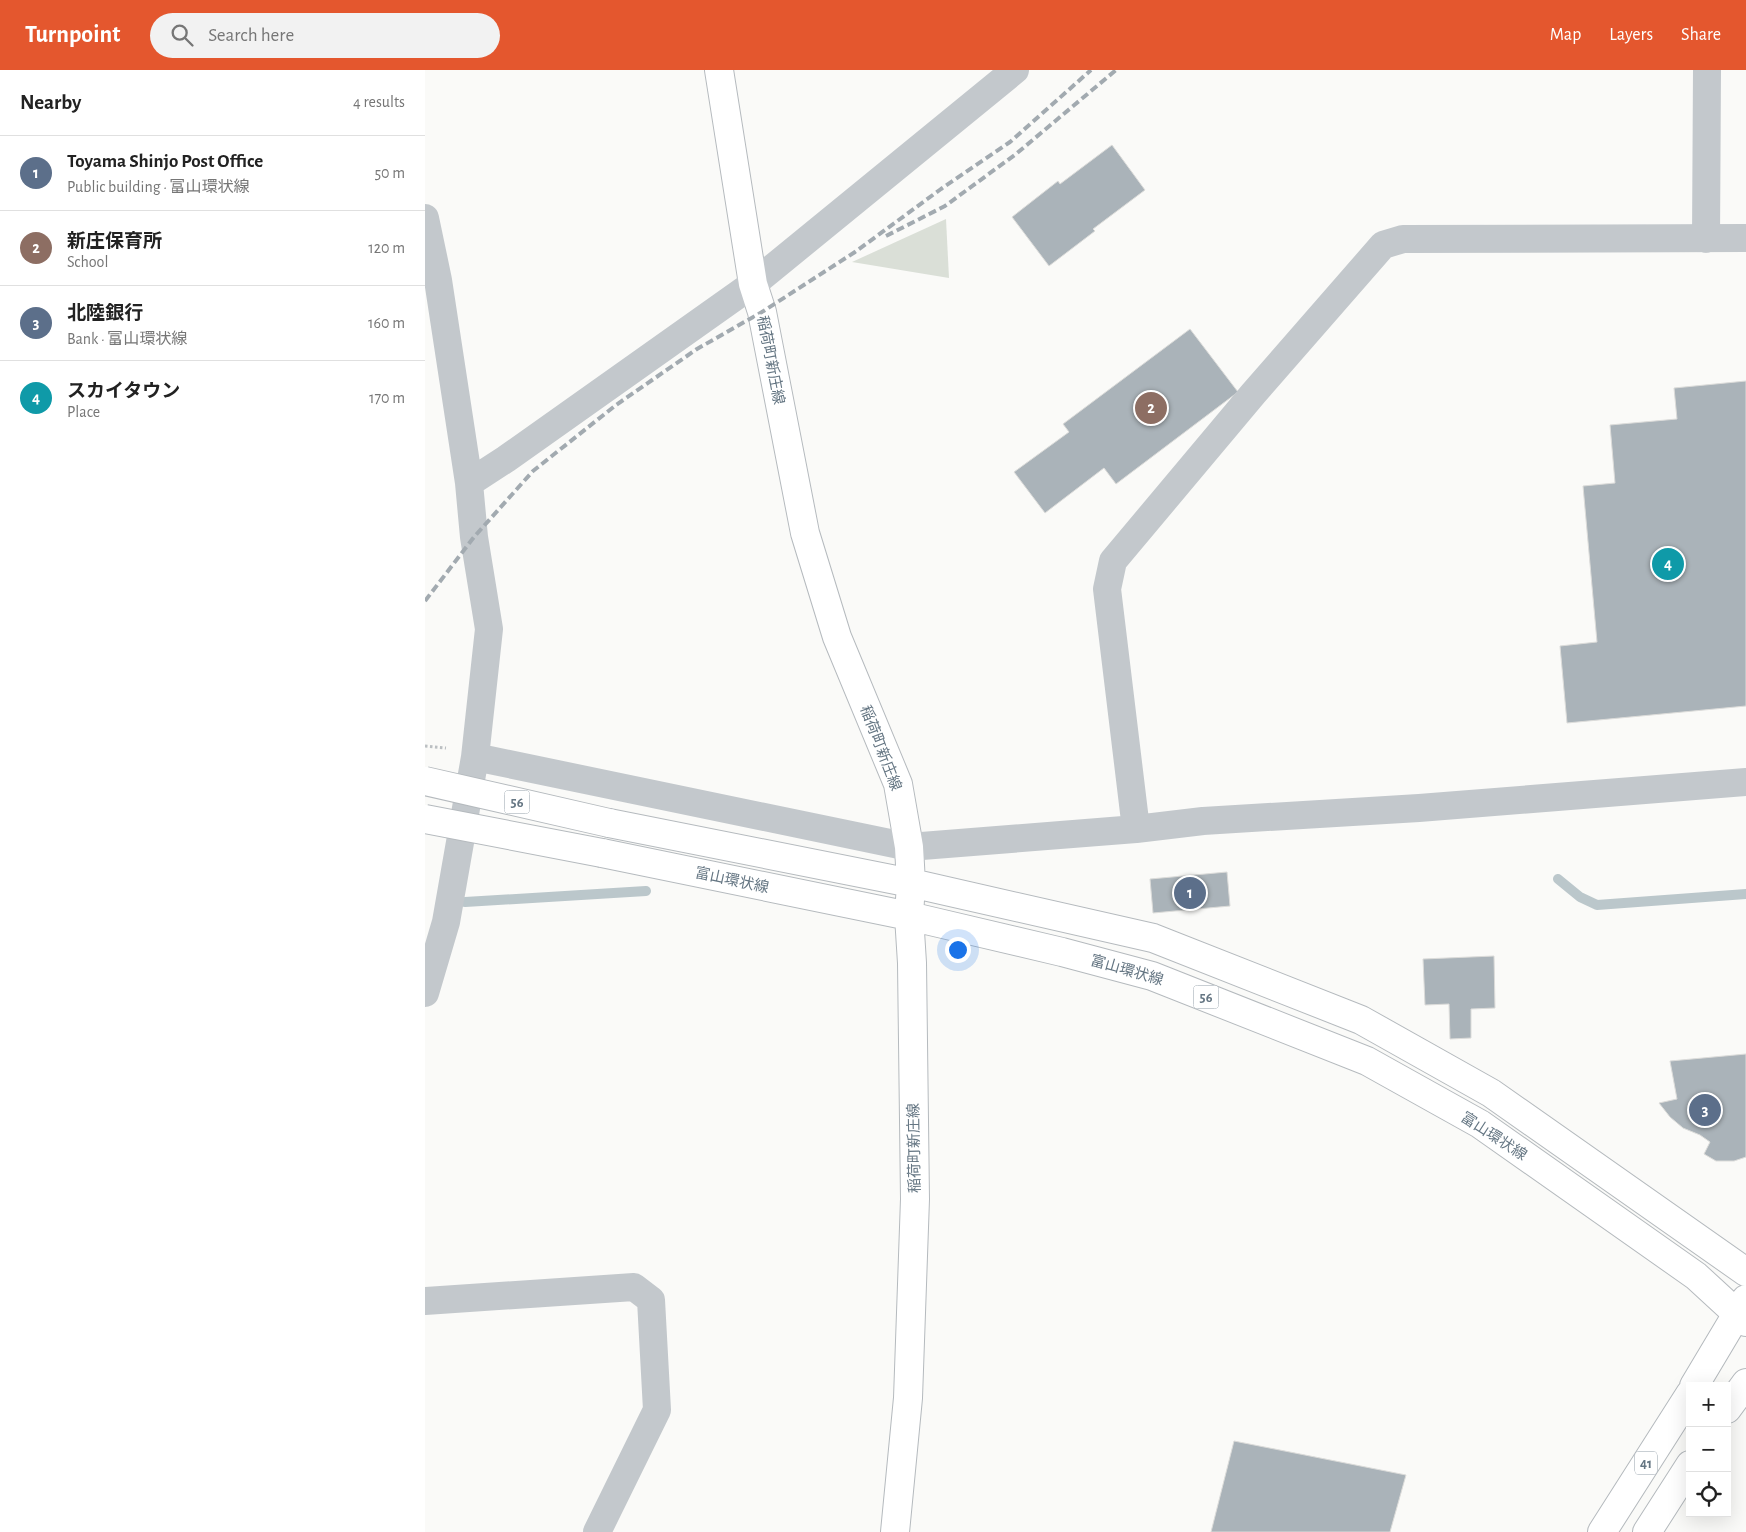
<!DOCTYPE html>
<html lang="en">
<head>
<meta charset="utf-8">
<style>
  body { margin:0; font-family:"Alegreya Sans","Noto Sans JP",sans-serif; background:#f2f2f2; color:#222 }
  .controls { position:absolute; right:15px; bottom:15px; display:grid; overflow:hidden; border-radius:0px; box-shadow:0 5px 20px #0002 }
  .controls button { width:45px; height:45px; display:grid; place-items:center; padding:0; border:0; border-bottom:1px solid #e0e0e0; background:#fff; color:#222; font:25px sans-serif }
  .you { position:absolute; left:532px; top:879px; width:18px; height:18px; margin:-12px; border:4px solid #fff; border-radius:50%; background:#1a73e8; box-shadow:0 0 0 8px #1a73e833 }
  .badge { display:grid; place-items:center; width:32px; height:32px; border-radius:50%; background:#e4572e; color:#fff; font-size:16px; font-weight:700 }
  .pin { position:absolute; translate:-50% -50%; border:2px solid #fff; box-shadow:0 1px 5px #0006 }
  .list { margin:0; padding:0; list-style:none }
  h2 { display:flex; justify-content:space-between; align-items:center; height:65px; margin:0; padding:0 20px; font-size:21px }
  h2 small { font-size:16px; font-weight:400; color:#767676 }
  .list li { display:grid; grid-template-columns:32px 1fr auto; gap:15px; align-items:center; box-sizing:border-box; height:75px; padding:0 20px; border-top:1px solid #e0e0e0 }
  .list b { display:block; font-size:19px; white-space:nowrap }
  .list p { margin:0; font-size:16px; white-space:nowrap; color:#767676 }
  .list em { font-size:16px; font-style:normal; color:#767676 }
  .icon { flex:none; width:28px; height:28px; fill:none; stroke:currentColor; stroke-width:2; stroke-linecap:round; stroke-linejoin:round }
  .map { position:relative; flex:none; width:1321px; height:1462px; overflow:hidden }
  header { display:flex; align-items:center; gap:30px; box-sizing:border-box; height:70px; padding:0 25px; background:#e4572e; color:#fff }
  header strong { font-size:24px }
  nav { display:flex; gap:28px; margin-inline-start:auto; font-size:18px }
  .search { width:350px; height:45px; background:#f2f2f2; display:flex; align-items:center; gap:12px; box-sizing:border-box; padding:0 18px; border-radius:28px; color:#767676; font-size:19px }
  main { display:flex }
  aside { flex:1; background:#fff }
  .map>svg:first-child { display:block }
  .green { fill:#dadfd7 }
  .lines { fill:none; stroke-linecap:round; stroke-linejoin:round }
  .stream { stroke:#bbc7cb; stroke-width:10 }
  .building { fill:#aab3b9; stroke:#dcdcda }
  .major-casing { stroke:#b5babe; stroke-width:30 }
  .highway-casing { stroke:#b4b9bd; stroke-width:30 }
  .path { stroke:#bbbfc2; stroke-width:3; stroke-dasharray:2.5 2.5; stroke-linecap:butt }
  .minor { stroke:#c3c8cc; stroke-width:28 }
  .major { stroke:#fff; stroke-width:28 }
  .highway { stroke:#fff; stroke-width:28 }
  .rail { stroke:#a2aab0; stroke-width:4; stroke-dasharray:8 4; stroke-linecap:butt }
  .major-bridge-casing { stroke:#b5babe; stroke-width:30; stroke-linecap:butt }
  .major-bridge { stroke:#fff; stroke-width:28 }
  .labels { text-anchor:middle; stroke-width:5; stroke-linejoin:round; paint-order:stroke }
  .shield { fill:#fff; stroke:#939fa8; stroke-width:1 }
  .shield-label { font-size:14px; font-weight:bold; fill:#657683 }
  .street-label { font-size:15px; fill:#657683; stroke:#fff }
</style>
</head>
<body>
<header>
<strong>Turnpoint</strong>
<div class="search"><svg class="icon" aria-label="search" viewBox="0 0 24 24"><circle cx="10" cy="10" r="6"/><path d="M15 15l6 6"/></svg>Search here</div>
<nav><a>Map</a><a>Layers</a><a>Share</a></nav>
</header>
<main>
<aside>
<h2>Nearby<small>4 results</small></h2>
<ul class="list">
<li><span class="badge" style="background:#5c6f8a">1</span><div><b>Toyama Shinjo Post Office</b><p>Public building · 富山環状線</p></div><em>50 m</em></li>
<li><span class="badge" style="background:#8d6e63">2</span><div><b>新庄保育所</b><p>School</p></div><em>120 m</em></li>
<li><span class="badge" style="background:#5c6f8a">3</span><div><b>北陸銀行</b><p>Bank · 富山環状線</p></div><em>160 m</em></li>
<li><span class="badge" style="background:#0f9aa8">4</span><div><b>スカイタウン</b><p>Place</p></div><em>170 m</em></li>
</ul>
</aside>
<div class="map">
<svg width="1321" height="1462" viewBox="0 0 1321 1462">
  <rect width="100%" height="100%" fill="#fafaf8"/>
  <!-- green -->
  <path class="green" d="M 521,149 L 524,208 L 427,192 Z"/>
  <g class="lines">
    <!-- stream -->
    <path class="stream" d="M 1133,809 L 1155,827 L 1172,835 L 1321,824
      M 40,832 L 221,821"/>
  </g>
  <!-- building -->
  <path class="building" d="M 687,75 L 720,120 L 668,159 L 670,161 L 624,196 L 587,147 L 633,111 L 635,114 Z
    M 765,259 L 813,322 L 691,414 L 679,398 L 620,443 L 589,402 L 644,362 L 638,354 Z
    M 1321,311 L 1321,636 L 1142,653 L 1135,576 L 1172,572 L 1158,416 L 1190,413 L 1185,355 L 1252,349 L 1249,318 Z
    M 802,802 L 805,836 L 728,843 L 725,809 Z
    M 1069,886 L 1070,938 L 1046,939 L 1046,968 L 1025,969 L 1024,934 L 1000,935 L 998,889 Z
    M 1321,984 L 1321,1087 L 1309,1091 L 1291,1091 L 1279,1084 L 1285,1072 L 1275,1065 L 1258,1058 L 1245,1047 L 1234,1033 L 1252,1029 L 1245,991 Z
    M 809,1371 L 981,1405 L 965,1462 L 786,1462 Z"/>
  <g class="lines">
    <defs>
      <path id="major" d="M 294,0 L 328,214 L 337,242 L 380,463 L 412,567 L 473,714 L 484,777 L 486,813 L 484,846 L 487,893 L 490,1129 L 483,1328 L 470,1462
        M 184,753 L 486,813 L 728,868 L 936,950 L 1066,1023 L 1321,1202
        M 177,783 L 484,846 L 637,882 L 727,906 L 942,991 L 1055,1054 L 1271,1206 L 1321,1252"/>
      <path id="highway" d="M 1269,1316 L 1321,1229
        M 1302,1339 L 1321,1313
        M 1177,1462 L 1265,1324
        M 1222,1462 L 1265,1395"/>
    </defs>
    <!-- major casing -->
    <use href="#major" class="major-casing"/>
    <!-- highway casing -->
    <use href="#highway" class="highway-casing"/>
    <!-- path -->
    <path class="path" d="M 0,676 L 21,678"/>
    <!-- minor -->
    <path class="minor" d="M 0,148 L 13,210 L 44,413 L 49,467 L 64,559 L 50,687 L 21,852 L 0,923
      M 1281,169 L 1282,0
      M 44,413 L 81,389 L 328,214 L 590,0
      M 50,687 L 484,777 L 711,759 L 778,751 L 994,738 L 1321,712
      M 711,759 L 682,519 L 688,491 L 828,324 L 958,175 L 978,169 L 1321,168
      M 0,1231 L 209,1217 L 226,1230 L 232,1340 L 172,1462"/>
    <!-- major -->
    <use href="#major" class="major"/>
    <!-- highway -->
    <use href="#highway" class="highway"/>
    <!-- rail -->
    <path class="rail" d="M 461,166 L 520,136 L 591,84 L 691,0
      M 0,531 L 49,467 L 108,401 L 191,335 L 272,279 L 337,242 L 430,182 L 516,119 L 585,72 L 666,0"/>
    <defs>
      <path id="major-bridge" d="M 0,711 L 184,753
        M 0,749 L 177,783"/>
    </defs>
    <!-- major-bridge casing -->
    <use href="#major-bridge" class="major-bridge-casing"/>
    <!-- major-bridge -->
    <use href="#major-bridge" class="major-bridge"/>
  </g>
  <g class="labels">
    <!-- shield labels -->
    <g class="shield">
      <rect x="79.5" y="720.5" width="25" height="23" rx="4"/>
      <rect x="768.5" y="915.5" width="25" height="23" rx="4"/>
      <rect x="1210" y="1381.5" width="22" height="23" rx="4"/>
    </g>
    <g class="shield-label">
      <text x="92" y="737">56</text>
      <text x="781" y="932">56</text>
      <text x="1221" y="1398">41</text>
    </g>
    <!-- street labels -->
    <g class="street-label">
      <text transform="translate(346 290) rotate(79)" y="5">稲荷町新庄線</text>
      <text transform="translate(456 678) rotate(69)" y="5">稲荷町新庄線</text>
      <text transform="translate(307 810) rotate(12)" y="5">富山環状線</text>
      <text transform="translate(702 900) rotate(16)" y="5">富山環状線</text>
      <text transform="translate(1069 1066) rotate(33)" y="5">富山環状線</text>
      <text transform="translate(489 1078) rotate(-91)" y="5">稲荷町新庄線</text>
    </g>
  </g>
</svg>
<div class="controls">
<button>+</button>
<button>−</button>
<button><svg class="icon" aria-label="locate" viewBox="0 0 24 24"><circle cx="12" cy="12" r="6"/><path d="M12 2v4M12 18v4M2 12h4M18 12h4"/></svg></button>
</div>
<div class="you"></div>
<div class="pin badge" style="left:765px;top:823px;background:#5c6f8a">1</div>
<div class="pin badge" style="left:726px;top:338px;background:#8d6e63">2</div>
<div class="pin badge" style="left:1280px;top:1040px;background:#5c6f8a">3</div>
<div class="pin badge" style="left:1243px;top:494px;background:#0f9aa8">4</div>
</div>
</main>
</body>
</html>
